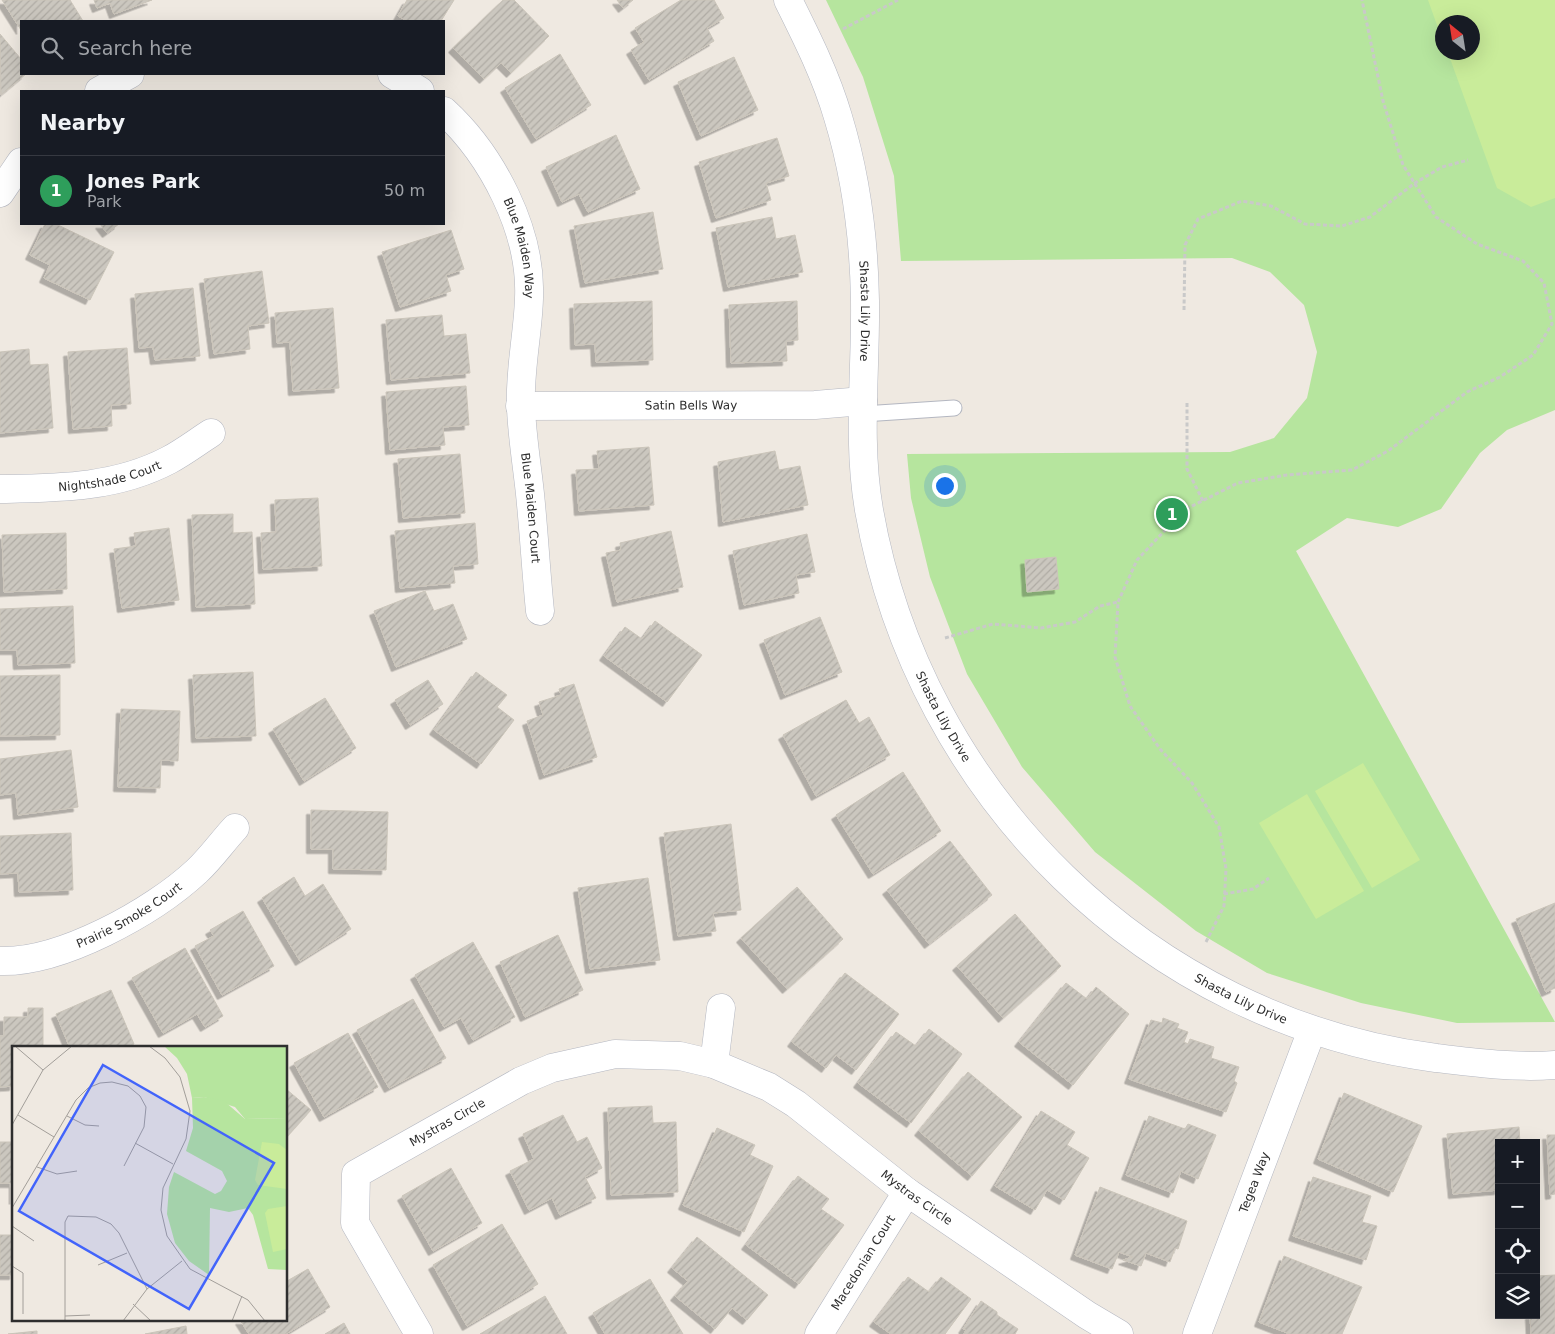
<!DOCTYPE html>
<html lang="en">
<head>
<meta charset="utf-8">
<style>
  body { margin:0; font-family:"DejaVu Sans",sans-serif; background:#242831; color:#f1f3f6 }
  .controls { position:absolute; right:15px; bottom:15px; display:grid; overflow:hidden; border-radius:0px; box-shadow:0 5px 20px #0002 }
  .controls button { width:45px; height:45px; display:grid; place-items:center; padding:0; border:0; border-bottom:1px solid #363941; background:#171b24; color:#f1f3f6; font:25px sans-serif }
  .compass { position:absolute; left:1435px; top:15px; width:45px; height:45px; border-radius:50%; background:#171b24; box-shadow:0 5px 20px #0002; rotate:330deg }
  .you { position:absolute; left:944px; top:485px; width:18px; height:18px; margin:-12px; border:4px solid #fff; border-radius:50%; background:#1a73e8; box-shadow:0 0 0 8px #1a73e833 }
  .badge { display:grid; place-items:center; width:32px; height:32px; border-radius:50%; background:#1a73e8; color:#fff; font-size:16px; font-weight:700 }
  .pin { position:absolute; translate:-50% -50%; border:2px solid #fff; box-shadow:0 1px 5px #0006 }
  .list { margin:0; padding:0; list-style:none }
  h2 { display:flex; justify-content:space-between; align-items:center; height:65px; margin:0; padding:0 20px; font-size:21px }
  h2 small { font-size:16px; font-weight:400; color:#9ea1a6 }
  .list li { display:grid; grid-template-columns:32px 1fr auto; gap:15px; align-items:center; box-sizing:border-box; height:70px; padding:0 20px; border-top:1px solid #363941 }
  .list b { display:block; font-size:19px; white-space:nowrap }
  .list p { margin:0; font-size:16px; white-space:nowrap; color:#9ea1a6 }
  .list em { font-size:16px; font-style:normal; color:#9ea1a6 }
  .icon { flex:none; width:28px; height:28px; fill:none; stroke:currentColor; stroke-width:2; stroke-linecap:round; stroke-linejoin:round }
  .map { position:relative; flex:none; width:1555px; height:1334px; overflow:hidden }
  .search { position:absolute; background:#171b24; box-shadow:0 5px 20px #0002; left:20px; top:20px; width:425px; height:55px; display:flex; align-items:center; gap:12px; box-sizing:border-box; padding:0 18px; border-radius:0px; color:#9ea1a6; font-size:19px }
  .panel { position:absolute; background:#171b24; box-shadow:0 5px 20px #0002; left:20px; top:90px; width:425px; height:135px; border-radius:0px }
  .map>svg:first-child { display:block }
  .park { fill:#b6e59e; fill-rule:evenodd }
  .pitch { fill:#c9ec9a }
  .building { fill:url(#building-hatch); stroke:#cbc5ba; filter:url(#shadow) }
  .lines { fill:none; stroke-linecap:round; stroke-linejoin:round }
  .lane-casing { stroke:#b4b7c1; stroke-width:17 }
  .street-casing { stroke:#b4b7c1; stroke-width:29 }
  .secondary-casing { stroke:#b4b7c1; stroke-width:29 }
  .path { stroke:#c9c9c9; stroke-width:3; stroke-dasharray:4 2.5; stroke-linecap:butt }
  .lane { stroke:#fff; stroke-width:15 }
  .street { stroke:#fff; stroke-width:28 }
  .secondary { stroke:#fff; stroke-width:28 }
  .labels { text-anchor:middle; stroke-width:4.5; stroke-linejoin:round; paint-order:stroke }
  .street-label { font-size:12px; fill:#2e2e2e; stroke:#fff }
  .inset-road { fill:none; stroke:#a29e99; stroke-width:1 }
  .view { fill:#4264fb; fill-opacity:0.15; stroke:#4264fb; stroke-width:2.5 }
  .inset-edge { fill:none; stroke:#2e2e2e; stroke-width:2.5 }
</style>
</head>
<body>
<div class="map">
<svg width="1555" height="1334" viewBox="0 0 1555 1334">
  <defs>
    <pattern id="building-hatch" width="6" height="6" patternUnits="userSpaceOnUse" patternTransform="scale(1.25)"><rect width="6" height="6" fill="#cbc7bf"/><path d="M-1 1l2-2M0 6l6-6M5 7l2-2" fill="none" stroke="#afaba4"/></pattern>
    <filter id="shadow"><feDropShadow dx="-4.5" dy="4.5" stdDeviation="0" flood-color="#0004"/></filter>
  </defs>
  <rect width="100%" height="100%" fill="#efe9e1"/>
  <!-- park -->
  <path class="park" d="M 826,0 L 1555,0 L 1555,410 L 1507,430 L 1480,453 L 1441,509 L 1398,527 L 1347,518 L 1296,551 L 1555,1022 L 1457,1023 L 1361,1003 L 1267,973 L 1196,931 L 1095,852 L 1022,767 L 967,674 L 930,577 L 911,498 L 907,454 L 1230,452 L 1274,438 L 1307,398 L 1317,352 L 1304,305 L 1270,272 L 1232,258 L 901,261 L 894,176 L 863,77 ZM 1442,22 L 1472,22 L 1472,52 L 1442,52 Z"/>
  <!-- pitch -->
  <path class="pitch" d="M 1428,0 L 1555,0 L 1555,198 L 1531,207 L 1497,188 L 1448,53 L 1472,52 L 1472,22 L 1442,22 L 1442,39 Z
    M 1363,763 L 1420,860 L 1372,888 L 1315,791 Z
    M 1307,794 L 1364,891 L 1316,919 L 1259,823 Z"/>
  <!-- building -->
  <path class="building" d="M 2,0 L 70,0 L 83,21 L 21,21 L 21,30 Z
    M 94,0 L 152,0 L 114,14 L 110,3 L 97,8 Z
    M 407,0 L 454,0 L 441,21 L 407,21 L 398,16 Z
    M 503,0 L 514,0 L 549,36 L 511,73 L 501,63 L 484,79 L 453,48 Z
    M 617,0 L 633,0 L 623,8 Z
    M 681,0 L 714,0 L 724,18 L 707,28 L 714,41 L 649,80 L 631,50 L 644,42 L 635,28 Z
    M 0,34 L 21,59 L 21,74 L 26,74 L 1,95 Z
    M 560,54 L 591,105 L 536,139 L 505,88 Z
    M 734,57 L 758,110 L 701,136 L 678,82 Z
    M 616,135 L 640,189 L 588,212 L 579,194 L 562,202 L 546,167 Z
    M 777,138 L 789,176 L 766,183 L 771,200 L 716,218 L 699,162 Z
    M 653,212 L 663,269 L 585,283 L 574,226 Z
    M 772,217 L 776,239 L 795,235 L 803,272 L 728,287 L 716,228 Z
    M 45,224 L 56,224 L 114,252 L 90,300 L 44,278 L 50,265 L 30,255 Z
    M 100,224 L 119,224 L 107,233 Z
    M 451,230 L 464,269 L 446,275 L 451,291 L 400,307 L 382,252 Z
    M 262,271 L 269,323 L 248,326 L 250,349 L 214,354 L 204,279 Z
    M 193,288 L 200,356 L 155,360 L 153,347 L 139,348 L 135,294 Z
    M 652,301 L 653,360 L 596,362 L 595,344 L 575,345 L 574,304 Z
    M 797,301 L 798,340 L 786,341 L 787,361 L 731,363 L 729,305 Z
    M 333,308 L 339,388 L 293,391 L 290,342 L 277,343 L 275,313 Z
    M 442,315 L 444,336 L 466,334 L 470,373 L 391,380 L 386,320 Z
    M 127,348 L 131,404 L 111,405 L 112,426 L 73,429 L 68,352 Z
    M 29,349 L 30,365 L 48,364 L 53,428 L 0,433 L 0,352 Z
    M 466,386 L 469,425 L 443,427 L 445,445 L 390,450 L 386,392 Z
    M 649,447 L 654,505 L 579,511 L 576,470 L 599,469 L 597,451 Z
    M 775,451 L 779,470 L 800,466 L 808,505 L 723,522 L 718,462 Z
    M 460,454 L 465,513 L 403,518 L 398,459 Z
    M 318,498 L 322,566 L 263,569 L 261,533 L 276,532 L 275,500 Z
    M 233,514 L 233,533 L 252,532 L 255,604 L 196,607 L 192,515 Z
    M 475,523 L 478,564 L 453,566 L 455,583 L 400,588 L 395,531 Z
    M 169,528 L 179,600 L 122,608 L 114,549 L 136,546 L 134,533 Z
    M 671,531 L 683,587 L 617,602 L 606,553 L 621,550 L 620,543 Z
    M 66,533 L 67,589 L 4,592 L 2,535 Z
    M 807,534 L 815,572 L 796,575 L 799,593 L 744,605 L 733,551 Z
    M 1056,557 L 1059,589 L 1027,592 L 1025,560 Z
    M 425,591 L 434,611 L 453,604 L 467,639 L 396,667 L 374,611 Z
    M 73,606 L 75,663 L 18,665 L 17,650 L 0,650 L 0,609 Z
    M 820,617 L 842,672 L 785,695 L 764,640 Z
    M 655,621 L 702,655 L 667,702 L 604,656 L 625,627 L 642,639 Z
    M 253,672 L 256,736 L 196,738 L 193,675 Z
    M 476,672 L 507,695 L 497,707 L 514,720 L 481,764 L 434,730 Z
    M 60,675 L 60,735 L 0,736 L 0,676 Z
    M 428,680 L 443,704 L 410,725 L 395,700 Z
    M 574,684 L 597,757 L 544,775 L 527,721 L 543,715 L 539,702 L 561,695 L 559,689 Z
    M 325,698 L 356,748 L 304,781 L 273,729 Z
    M 846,700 L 859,723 L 869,717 L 890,755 L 816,796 L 783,735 Z
    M 121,709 L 180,711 L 178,761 L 161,760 L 160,788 L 118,787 Z
    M 71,750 L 78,807 L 18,815 L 16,793 L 0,795 L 0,759 Z
    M 903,772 L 941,831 L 873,874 L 836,815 Z
    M 311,810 L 388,812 L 386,870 L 333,869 L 333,849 L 311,849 Z
    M 731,824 L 741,910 L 713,913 L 716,931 L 678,936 L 664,833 Z
    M 71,833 L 73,890 L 19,892 L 18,873 L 0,874 L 0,836 Z
    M 950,841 L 992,895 L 929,944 L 887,890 Z
    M 294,877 L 305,896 L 323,884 L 351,929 L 300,961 L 262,898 Z
    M 648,878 L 660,960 L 590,969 L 578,888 Z
    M 797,887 L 843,939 L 787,989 L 741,938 Z
    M 1555,903 L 1555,988 L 1546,992 L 1516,919 Z
    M 243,911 L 274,966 L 222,995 L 195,946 L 214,936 L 210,930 Z
    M 1015,914 L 1061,966 L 1003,1018 L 957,966 Z
    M 558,935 L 583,990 L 525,1017 L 500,962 Z
    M 473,942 L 515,1017 L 473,1040 L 461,1018 L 444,1027 L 415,975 Z
    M 185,948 L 223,1016 L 205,1027 L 197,1014 L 163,1033 L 132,978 Z
    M 845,973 L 899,1014 L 856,1070 L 836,1055 L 826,1068 L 792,1042 Z
    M 1066,983 L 1087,999 L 1096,987 L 1129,1014 L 1073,1085 L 1019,1042 Z
    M 111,990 L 134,1044 L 125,1048 L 70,1048 L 56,1014 Z
    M 413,999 L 446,1058 L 389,1088 L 357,1030 Z
    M 28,1008 L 43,1008 L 43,1048 L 14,1048 L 14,1086 L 0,1087 L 0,1036 L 4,1036 L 4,1017 L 28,1017 Z
    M 1163,1018 L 1179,1024 L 1177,1028 L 1188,1032 L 1184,1042 L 1188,1044 L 1190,1039 L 1214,1047 L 1211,1058 L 1239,1067 L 1234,1081 L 1237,1083 L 1226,1112 L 1129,1079 L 1151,1020 L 1162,1023 Z
    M 929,1029 L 962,1054 L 911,1123 L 858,1083 L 896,1032 L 916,1046 Z
    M 348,1033 L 378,1087 L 324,1117 L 294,1063 Z
    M 968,1072 L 1022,1117 L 972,1176 L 919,1131 Z
    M 286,1089 L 311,1110 L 286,1138 Z
    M 1344,1093 L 1422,1126 L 1393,1192 L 1318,1159 Z
    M 652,1106 L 653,1123 L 676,1122 L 678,1192 L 611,1195 L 608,1108 Z
    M 1041,1111 L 1075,1132 L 1067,1145 L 1089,1158 L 1064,1200 L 1047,1190 L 1035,1210 L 995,1186 Z
    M 563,1115 L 577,1142 L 587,1137 L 602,1168 L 585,1177 L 596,1198 L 560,1215 L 552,1198 L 529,1210 L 510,1171 L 534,1159 L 523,1134 Z
    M 1149,1116 L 1185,1129 L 1188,1124 L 1216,1135 L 1198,1179 L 1181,1171 L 1173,1193 L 1126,1175 Z
    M 1519,1127 L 1520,1143 L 1499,1143 L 1499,1190 L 1453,1194 L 1447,1134 Z
    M 717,1128 L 755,1145 L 750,1155 L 773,1166 L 744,1232 L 683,1205 Z
    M 1547,1135 L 1555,1135 L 1555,1194 L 1550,1195 Z
    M 0,1142 L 14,1142 L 14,1200 L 14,1183 L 0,1183 Z
    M 451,1168 L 482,1223 L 433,1251 L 402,1196 Z
    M 798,1176 L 829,1199 L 821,1209 L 844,1225 L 799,1284 L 746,1245 Z
    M 1313,1177 L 1371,1196 L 1362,1222 L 1377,1226 L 1366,1260 L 1293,1236 Z
    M 1100,1187 L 1187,1221 L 1178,1249 L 1175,1248 L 1170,1262 L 1146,1253 L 1141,1266 L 1123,1260 L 1133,1257 L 1119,1252 L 1112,1269 L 1075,1255 Z
    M 502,1224 L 538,1284 L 467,1326 L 433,1265 Z
    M 0,1235 L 14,1235 L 14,1275 L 0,1275 Z
    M 697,1237 L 768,1295 L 747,1320 L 732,1308 L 715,1329 L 675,1296 L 688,1281 L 672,1268 Z
    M 1284,1256 L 1362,1287 L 1342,1334 L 1290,1334 L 1259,1322 Z
    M 308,1269 L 330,1307 L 286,1334 L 249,1334 L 240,1320 L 286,1320 L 286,1280 L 287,1281 Z
    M 1555,1275 L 1555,1334 L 1531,1334 L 1530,1315 L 1536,1315 L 1536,1276 Z
    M 908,1277 L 929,1292 L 941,1277 L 971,1299 L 945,1334 L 891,1334 L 874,1322 Z
    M 650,1279 L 683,1334 L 605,1334 L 593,1313 Z
    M 545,1296 L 567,1334 L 480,1334 Z
    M 981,1301 L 997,1312 L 997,1315 L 1018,1329 L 1015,1334 L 964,1334 L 966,1330 L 963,1329 Z
    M 344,1323 L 350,1334 L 325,1334 Z
    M 186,1326 L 187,1334 L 145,1334 Z
    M 37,1331 L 37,1334 L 8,1334 Z"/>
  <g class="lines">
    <defs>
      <path id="lane" d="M 863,414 L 954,408"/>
      <g id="street">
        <path d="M 392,74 L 420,91"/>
        <path d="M 99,91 L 130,74"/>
        <path id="s1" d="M 444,111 C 492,155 532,231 529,298 C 528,334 519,372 521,408 C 522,436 527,465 530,494 C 534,533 536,572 540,611"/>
        <path d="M 0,193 L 21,162"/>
        <path id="s2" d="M 520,406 L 815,405 L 863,401"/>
        <path id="s3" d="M 0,489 C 59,488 116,488 169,460 C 184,452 197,442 211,433"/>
        <path id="s4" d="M 0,961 C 61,963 153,912 197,871 C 211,858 222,842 235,828"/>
        <path d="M 714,1064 L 721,1008"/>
        <path id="s5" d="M 419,1334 L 355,1223 L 356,1174 L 521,1081 L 552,1068 L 615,1054 L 680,1056 L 714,1064 L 769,1087 L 796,1104 L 907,1192 L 1087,1315 L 1119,1334"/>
        <path id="s6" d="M 819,1334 L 907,1192"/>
        <path id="s7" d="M 1197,1334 L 1312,1030"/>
      </g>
      <g id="secondary">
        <path id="s8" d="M 788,0 C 807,38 826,76 838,117 C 856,176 864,239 865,301 C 866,370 857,441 869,510 C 919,795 1148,1021 1436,1058 C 1476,1063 1515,1068 1555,1065"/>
      </g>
    </defs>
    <!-- lane casing -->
    <use href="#lane" class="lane-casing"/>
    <!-- street casing -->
    <use href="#street" class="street-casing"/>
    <!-- secondary casing -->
    <use href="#secondary" class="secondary-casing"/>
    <!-- path -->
    <path class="path" d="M 843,29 L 898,0
      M 1184,310 L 1185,245 L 1198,219 L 1242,201 L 1271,206 L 1305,224 L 1342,226 L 1370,217 L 1415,183 L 1442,167 L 1468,160
      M 1187,403 L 1187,469 L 1203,501
      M 945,638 L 993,624 L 1041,628 L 1075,622 L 1100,606 L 1118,602
      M 1224,894 L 1253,889 L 1269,878
      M 1206,942 L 1224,906 L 1226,869 L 1219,827 L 1192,783 L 1160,749 L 1130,706 L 1115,657 L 1118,602 L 1137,560 L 1184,510 L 1238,483 L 1287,475 L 1352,470 L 1388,451 L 1467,392 L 1500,377 L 1533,355 L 1552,324 L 1544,283 L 1523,261 L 1477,244 L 1436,217 L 1403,165 L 1383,101 L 1362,0"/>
    <!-- lane -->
    <use href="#lane" class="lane"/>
    <!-- street -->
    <use href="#street" class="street"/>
    <!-- secondary -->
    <use href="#secondary" class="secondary"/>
  </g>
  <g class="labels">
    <!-- street labels -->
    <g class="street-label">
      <text dy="4" stroke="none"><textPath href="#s1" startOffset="160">Blue Maiden Way</textPath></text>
      <text dy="4" stroke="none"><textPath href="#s8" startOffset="324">Shasta Lily Drive</textPath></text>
      <text dy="4" stroke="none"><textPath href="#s2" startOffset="171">Satin Bells Way</textPath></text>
      <text dy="4" stroke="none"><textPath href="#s3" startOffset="111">Nightshade Court</textPath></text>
      <text dy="4" stroke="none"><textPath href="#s1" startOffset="422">Blue Maiden Court</textPath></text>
      <text dy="4" stroke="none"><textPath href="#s8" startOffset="744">Shasta Lily Drive</textPath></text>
      <text dy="4" stroke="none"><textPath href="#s4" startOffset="139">Prairie Smoke Court</textPath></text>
      <text dy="4" stroke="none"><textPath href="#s8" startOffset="1162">Shasta Lily Drive</textPath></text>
      <text dy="4" stroke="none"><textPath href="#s5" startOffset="282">Mystras Circle</textPath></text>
      <text dy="4" stroke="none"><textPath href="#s7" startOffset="162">Tegea Way</textPath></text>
      <text dy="4" stroke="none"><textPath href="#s5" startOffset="809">Mystras Circle</textPath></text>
      <text dy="4" stroke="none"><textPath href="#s6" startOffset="84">Macedonian Court</textPath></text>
    </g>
  </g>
  <!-- overview -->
  <g transform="translate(12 1046)">
    <rect width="275" height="275" fill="#efe9e1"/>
    <path d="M 152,0 L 275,0 L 275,72 L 233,73 L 223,61 L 192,51 L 180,52 L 175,28 L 165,12 Z" fill="#b6e59e"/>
    <path d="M 192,51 L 212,55 L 233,73 L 275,72 L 275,224 L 256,223 L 241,169 L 236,162 L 217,166 L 198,162 L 197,229 L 177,215 L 163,197 L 155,168 L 157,141 L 162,126 L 203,148 L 209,145 L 215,135 L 210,125 L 174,105 L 181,82 L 180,52 Z" fill="#b6e59e"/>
    <path d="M 250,96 L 267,98 L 275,104 L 275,143 L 246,139 L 243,134 ZM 275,160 L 275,203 L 261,206 L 253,167 L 256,163 Z" fill="#c9ec9a"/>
    <path class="inset-road" d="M 3,0 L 31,24M 137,0 L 153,12 L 168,31 L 178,65 L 174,93 L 151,142 L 149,164 L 155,190 L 178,223 L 236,254 L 253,275M 6,69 L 42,91M 55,70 L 73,79 L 87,80M 0,79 L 31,24 L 60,0M 123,97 L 161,118M 25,121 L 45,128 L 65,125M 0,162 L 64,54 L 76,42 L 88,37 L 100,36 L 116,40 L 128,50 L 134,61 L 132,81 L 112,120M 0,180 L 22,195M 86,219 L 115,207M 0,220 L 11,227 L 11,268M 121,258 L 139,275M 53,270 L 78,269M 53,275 L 53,176 L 56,170 L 84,171 L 99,178 L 107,187 L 135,243M 111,275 L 135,243 L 170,215M 220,275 L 230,250"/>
    <path class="view" d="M 91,19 L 262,117 L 177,263 L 7,165 Z"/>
    <rect width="275" height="275" class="inset-edge"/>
  </g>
</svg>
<div class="controls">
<button>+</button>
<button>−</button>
<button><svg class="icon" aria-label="locate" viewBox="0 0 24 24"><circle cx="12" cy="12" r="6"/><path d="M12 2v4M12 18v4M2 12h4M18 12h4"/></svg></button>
<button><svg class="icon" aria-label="layers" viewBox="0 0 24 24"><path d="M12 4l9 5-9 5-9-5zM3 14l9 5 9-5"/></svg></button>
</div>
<svg class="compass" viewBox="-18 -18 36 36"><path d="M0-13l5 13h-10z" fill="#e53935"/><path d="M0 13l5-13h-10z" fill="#9ea1a6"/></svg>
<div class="you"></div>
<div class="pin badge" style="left:1172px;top:514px;background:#2e9e5b">1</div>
<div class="search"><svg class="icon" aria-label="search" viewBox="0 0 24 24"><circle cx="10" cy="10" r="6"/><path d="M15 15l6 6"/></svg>Search here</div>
<section class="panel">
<h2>Nearby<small></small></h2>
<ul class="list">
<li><span class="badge" style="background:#2e9e5b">1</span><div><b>Jones Park</b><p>Park</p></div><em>50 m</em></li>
</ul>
</section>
</div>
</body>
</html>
